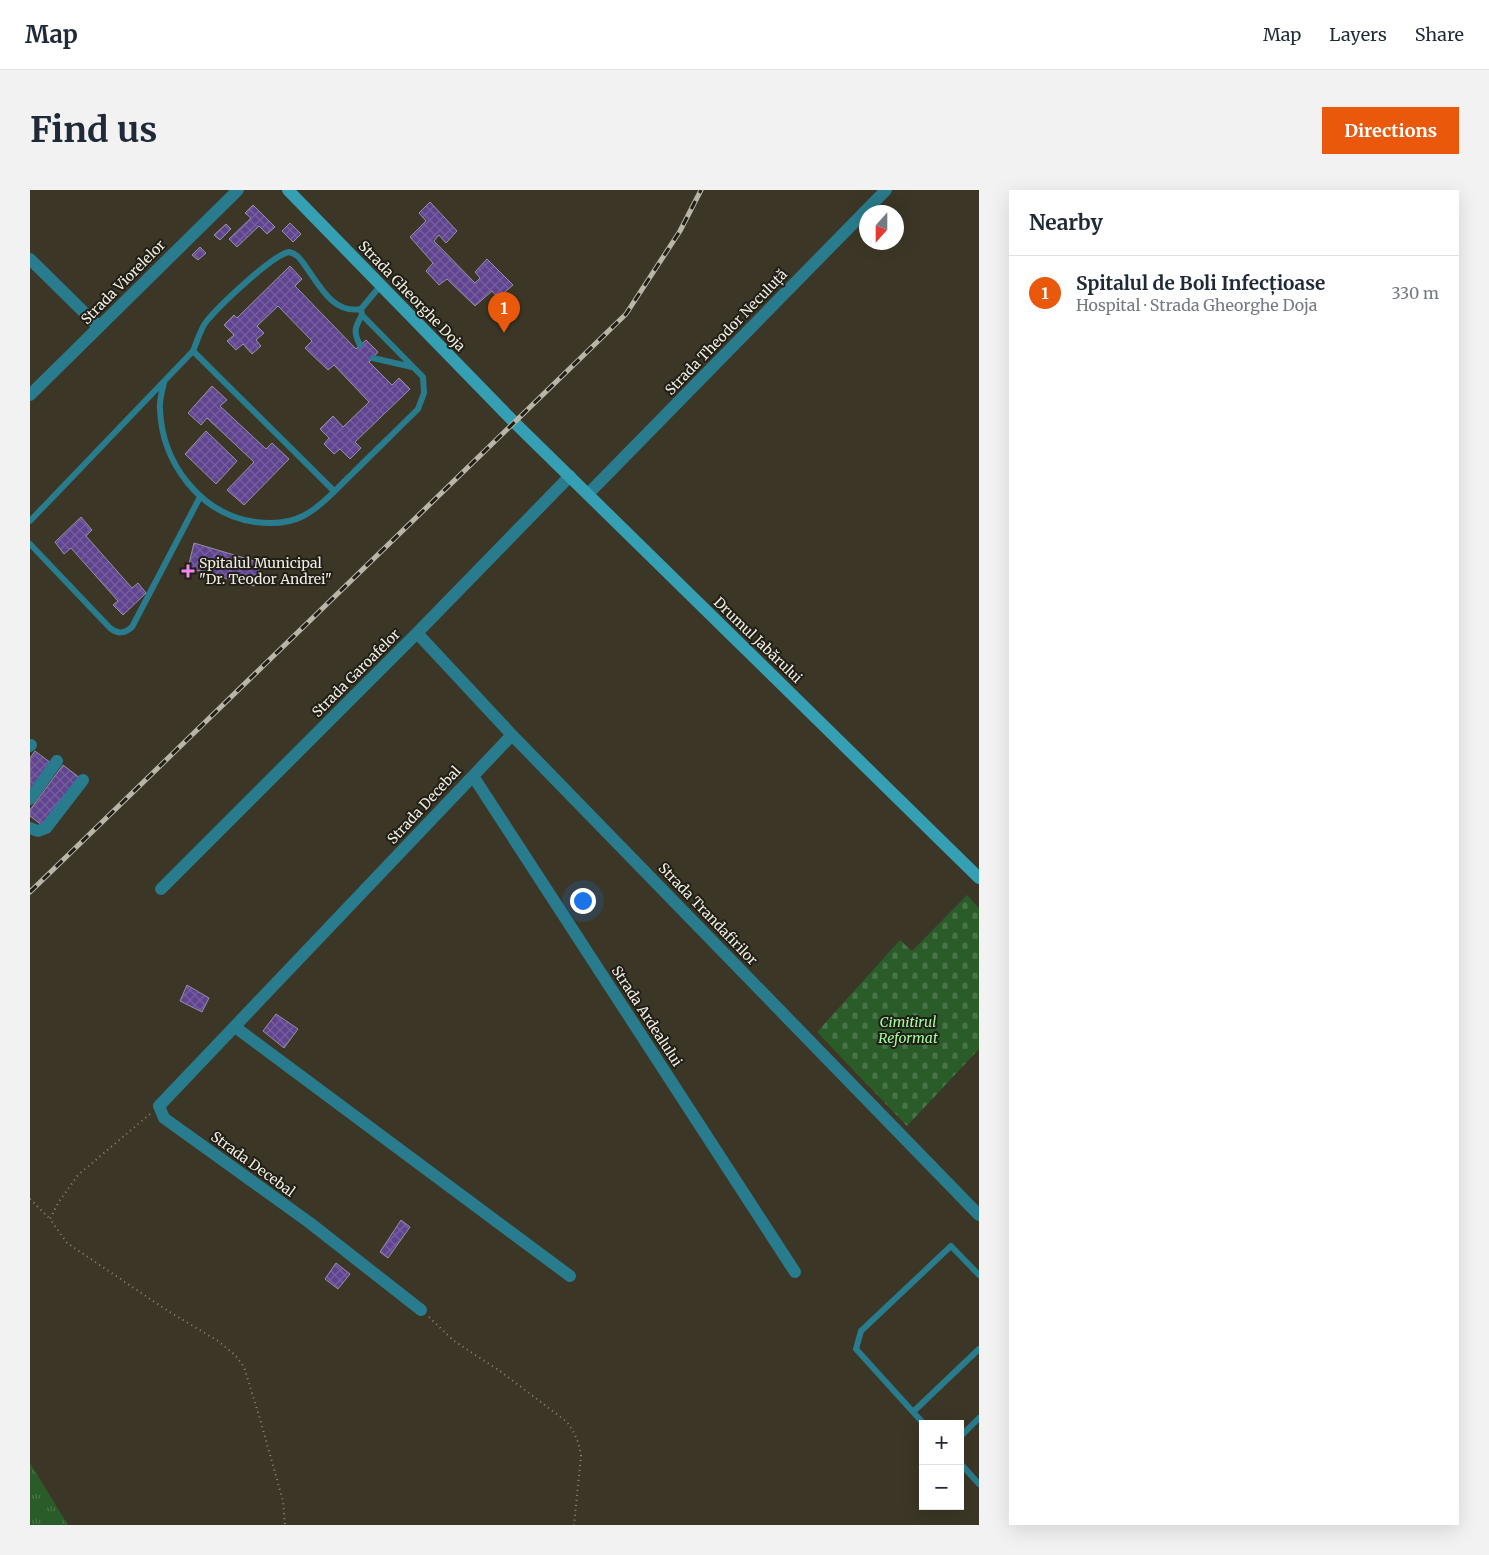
<!DOCTYPE html>
<html lang="en">
<head>
<meta charset="utf-8">
<style>
  body { margin:0; font-family:Merriweather,serif; background:#f2f2f3; color:#1f2937 }
  .controls { position:absolute; right:15px; bottom:15px; display:grid; overflow:hidden; border-radius:0px; box-shadow:0 5px 20px #0002 }
  .controls button { width:45px; height:45px; display:grid; place-items:center; padding:0; border:0; border-bottom:1px solid #e0e1e3; background:#fff; color:#1f2937; font:25px sans-serif }
  .compass { position:absolute; left:829px; top:15px; width:45px; height:45px; border-radius:50%; background:#fff; box-shadow:0 5px 20px #0002; rotate:201deg }
  .you { position:absolute; left:552px; top:710px; width:18px; height:18px; margin:-12px; border:4px solid #fff; border-radius:50%; background:#1a73e8; box-shadow:0 0 0 8px #1a73e833 }
  .badge { display:grid; place-items:center; width:32px; height:32px; border-radius:50%; background:#ea580c; color:#fff; font-size:16px; font-weight:700 }
  .pin { position:absolute; translate:-50% -41px; filter:drop-shadow(0 1px 2px #0008) }
  .pin::after { content:''; position:absolute; top:26px; width:18px; height:15px; background:inherit; clip-path:polygon(0 0,100% 0,50% 100%) }
  .list { margin:0; padding:0; list-style:none }
  h2 { display:flex; justify-content:space-between; align-items:center; height:65px; margin:0; padding:0 20px; font-size:21px }
  h2 small { font-size:16px; font-weight:400; color:#747a83 }
  .list li { display:grid; grid-template-columns:32px 1fr auto; gap:15px; align-items:center; box-sizing:border-box; height:75px; padding:0 20px; border-top:1px solid #e0e1e3 }
  .list b { display:block; font-size:19px; white-space:nowrap }
  .list p { margin:0; font-size:16px; white-space:nowrap; color:#747a83 }
  .list em { font-size:16px; font-style:normal; color:#747a83 }
  .map { position:relative; flex:none; width:949px; height:1335px; overflow:hidden; border-radius:0px }
  header { display:flex; align-items:center; gap:30px; box-sizing:border-box; height:70px; padding:0 25px; background:#fff; border-bottom:1px solid #e0e1e3 }
  header strong { font-size:24px }
  nav { display:flex; gap:28px; margin-inline-start:auto; font-size:18px }
  .intro { display:flex; align-items:center; justify-content:space-between; box-sizing:border-box; height:120px; padding:0 30px }
  h1 { margin:0; font-size:35px }
  .button { padding:12px 22px; border-radius:0px; background:#ea580c; color:#fff; font-size:18px; font-weight:700 }
  main { display:flex; gap:30px; padding:0 30px }
  aside { flex:1; background:#fff; border-radius:0px; box-shadow:0 5px 20px #0002 }
  .map>svg:first-child { display:block }
  .grass { fill:url(#grass-tufts) }
  .cemetery { fill:url(#cemetery-stones) }
  .building { fill:url(#building-cross-hatch); stroke:#9791a5 }
  .lines { fill:none; stroke-linecap:round; stroke-linejoin:round }
  .path { stroke:#8b8779; stroke-width:2; stroke-dasharray:1 4; stroke-linecap:butt }
  .lane { stroke:#297c8d; stroke-width:6 }
  .street { stroke:#297c8d; stroke-width:12 }
  .secondary { stroke:#359fb4; stroke-width:12 }
  .rail-casing { stroke:#b9b5a8; stroke-width:5 }
  .rail { stroke:#201e16; stroke-width:3; stroke-dasharray:9; stroke-linecap:butt }
  .poi-dot { fill:#f589ef; stroke:#201e16; stroke-width:2 }
  .labels { text-anchor:middle; stroke-width:4; stroke-linejoin:round; paint-order:stroke }
  .street-label { font-size:14px; fill:#f0ede2; stroke:#201e16 }
  .poi-label { font-size:14px; fill:#f0ede2; stroke:#201e16; text-anchor:start }
  .park-label { font-size:14px; font-style:italic; fill:#a3fea1; stroke:#201e16 }
</style>
</head>
<body>
<header>
<strong>Map</strong>
<nav><a>Map</a><a>Layers</a><a>Share</a></nav>
</header>
<div class="intro"><h1>Find us</h1><a class="button">Directions</a></div>
<main>
<div class="map">
<svg width="949" height="1335" viewBox="0 0 949 1335">
  <defs>
    <pattern id="grass-tufts" width="24" height="20" patternUnits="userSpaceOnUse" patternTransform="scale(1.25)"><rect width="24" height="20" fill="#2a5c2a"/><path d="M3 7l-1-3M5 7V3M7 7l1-3M15 17l-1-3M17 17v-4M19 17l1-3" fill="none" stroke="#497449"/></pattern>
    <pattern id="cemetery-stones" width="16" height="16" patternUnits="userSpaceOnUse" patternTransform="scale(1.25)"><rect width="16" height="16" fill="#2a5c2a"/><path d="M2 7V4a2 2 0 0 1 4 0v3zM10 15v-3a2 2 0 0 1 4 0v3z" fill="#497449"/></pattern>
    <pattern id="building-cross-hatch" width="8" height="8" patternUnits="userSpaceOnUse" patternTransform="scale(1.25)"><rect width="8" height="8" fill="#604490"/><path d="M0 0l8 8M0 8l8-8" fill="none" stroke="#775f9f"/></pattern>
  </defs>
  <rect width="100%" height="100%" fill="#3b3625"/>
  <!-- grass -->
  <path class="grass" d="M 0,1273 L 38,1335 L 0,1335 Z"/>
  <!-- cemetery -->
  <path class="cemetery" d="M 937,705 L 949,718 L 949,859 L 877,936 L 787,842 L 870,750 L 882,761 Z"/>
  <!-- building -->
  <path class="building" d="M 400,12 L 427,41 L 416,53 L 409,45 L 404,51 L 445,93 L 450,88 L 445,82 L 457,69 L 483,95 L 468,108 L 462,101 L 445,116 L 417,89 L 409,95 L 396,81 L 403,73 L 380,47 L 396,31 L 389,23 Z
    M 223,15 L 245,37 L 237,44 L 229,36 L 207,57 L 199,49 L 221,28 L 215,23 Z
    M 260,33 L 271,44 L 263,52 L 252,41 Z
    M 196,34 L 201,39 L 190,50 L 184,45 Z
    M 170,57 L 176,63 L 168,70 L 162,65 Z
    M 260,76 L 272,89 L 265,96 L 326,159 L 336,150 L 348,162 L 339,172 L 362,195 L 369,188 L 380,199 L 325,252 L 331,258 L 320,269 L 310,259 L 304,264 L 294,254 L 299,248 L 290,239 L 303,226 L 313,237 L 339,212 L 304,175 L 298,180 L 275,158 L 282,151 L 248,116 L 227,136 L 234,143 L 226,150 L 231,156 L 222,164 L 213,154 L 206,160 L 197,151 L 204,145 L 194,135 L 204,125 L 207,128 Z
    M 182,196 L 197,210 L 190,216 L 236,259 L 242,253 L 259,269 L 214,315 L 197,300 L 224,272 L 177,228 L 171,235 L 158,223 Z
    M 176,241 L 207,271 L 186,294 L 155,264 Z
    M 51,327 L 62,340 L 56,346 L 102,398 L 108,393 L 116,403 L 93,425 L 83,415 L 88,411 L 41,358 L 34,364 L 25,352 Z
    M 164,353 L 231,373 L 224,396 L 158,378 Z
    M 5,561 L 21,573 L 0,602 L 0,568 Z
    M 33,575 L 50,588 L 13,636 L 0,626 L 0,620 Z
    M 157,795 L 179,808 L 172,822 L 150,811 Z
    M 246,824 L 268,839 L 254,858 L 233,841 Z
    M 371,1030 L 380,1037 L 358,1068 L 350,1062 Z
    M 306,1073 L 320,1084 L 308,1099 L 295,1089 Z"/>
  <g class="lines">
    <!-- path -->
    <path class="path" d="M 120,924 L 48,985 L 28,1013 L 20,1029 L 37,1053 L 138,1121 L 188,1151 L 205,1165 L 214,1177 L 230,1229 L 253,1311 L 255,1335
      M 0,1009 L 20,1029
      M 399,1127 L 424,1151 L 470,1181 L 537,1232 C 545,1243 549,1252 551,1266 L 544,1335"/>
    <!-- lane -->
    <path class="lane" d="M 330,155 C 323,142 325,137 332,125
      M 163,161 L 304,301
      M 343,168 L 382,177
      M 134,193 C 132,201 129,211 130,219 C 132,273 170,324 225,332 C 241,334 258,334 273,326 C 291,317 308,297 322,284 C 344,262 366,241 388,219 L 394,203 L 393,187 L 332,125 L 331,119
      M 0,331 L 163,161 C 167,152 170,140 176,132 C 188,117 242,65 259,62 C 268,64 271,70 276,77 C 290,96 303,124 331,119 L 351,95
      M 0,354 L 80,438 C 88,444 94,444 102,437 L 170,307
      M 883,1222 L 949,1159
      M 894,1234 L 826,1159 L 831,1141 L 921,1056 L 949,1085
      M 930,1247 L 949,1228
      M 930,1273 L 949,1294"/>
    <!-- street -->
    <path class="street" d="M 0,69 L 69,137
      M 0,205 L 208,0
      M 558,304 L 856,0
      M 387,443 L 482,545 L 949,1025
      M 0,556 L 1,555
      M 443,586 L 765,1082
      M 0,609 L 27,571
      M 0,638 L 8,641 L 16,638 L 53,590
      M 131,699 L 387,443 L 540,286
      M 205,837 L 540,1086
      M 391,1120 L 280,1033 L 134,928 L 129,916 L 482,545"/>
    <!-- secondary -->
    <path class="secondary" d="M 258,0 L 485,233 L 949,688"/>
    <defs>
      <path id="rail" d="M 0,702 L 596,124 L 650,41 L 671,0"/>
    </defs>
    <!-- rail casing -->
    <use href="#rail" class="rail-casing"/>
    <!-- rail -->
    <use href="#rail" class="rail"/>
  </g>
  <!-- markers -->
  <path class="poi-dot" d="M155.5 373.5h5v5h5v5h-5v5h-5v-5h-5v-5h5z"/>
  <g class="labels">
    <!-- street labels -->
    <g class="street-label">
      <text transform="translate(93 92) rotate(-45)" y="5">Strada Viorelelor</text>
      <text transform="translate(382 106) rotate(46)" y="5">Strada Gheorghe Doja</text>
      <text transform="translate(696 142) rotate(-46)" y="5">Strada Theodor Neculuță</text>
      <text transform="translate(728 450) rotate(44)" y="5">Drumul Jabărului</text>
      <text transform="translate(326 483) rotate(-45)" y="5">Strada Garoafelor</text>
      <text transform="translate(394 615) rotate(-47)" y="5">Strada Decebal</text>
      <text transform="translate(678 724) rotate(46)" y="5">Strada Trandafirilor</text>
      <text transform="translate(617 826) rotate(57)" y="5">Strada Ardealului</text>
      <text transform="translate(223 974) rotate(36)" y="5">Strada Decebal</text>
    </g>
    <!-- poi labels -->
    <g class="poi-label">
      <text x="169" y="378">Spitalul Municipal<tspan x="169" dy="16">"Dr. Teodor Andrei"</tspan></text>
    </g>
    <!-- park labels -->
    <g class="park-label">
      <text x="878" y="837">Cimitirul<tspan x="878" dy="16">Reformat</tspan></text>
    </g>
  </g>
</svg>
<div class="controls">
<button>+</button>
<button>−</button>
</div>
<svg class="compass" viewBox="-18 -18 36 36"><path d="M0-13l5 13h-10z" fill="#e53935"/><path d="M0 13l5-13h-10z" fill="#747a83"/></svg>
<div class="you"></div>
<div class="pin badge" style="left:474px;top:143px">1</div>
</div>
<aside>
<h2>Nearby<small></small></h2>
<ul class="list">
<li><span class="badge">1</span><div><b>Spitalul de Boli Infecțioase</b><p>Hospital · Strada Gheorghe Doja</p></div><em>330 m</em></li>
</ul>
</aside>
</main>
</body>
</html>
